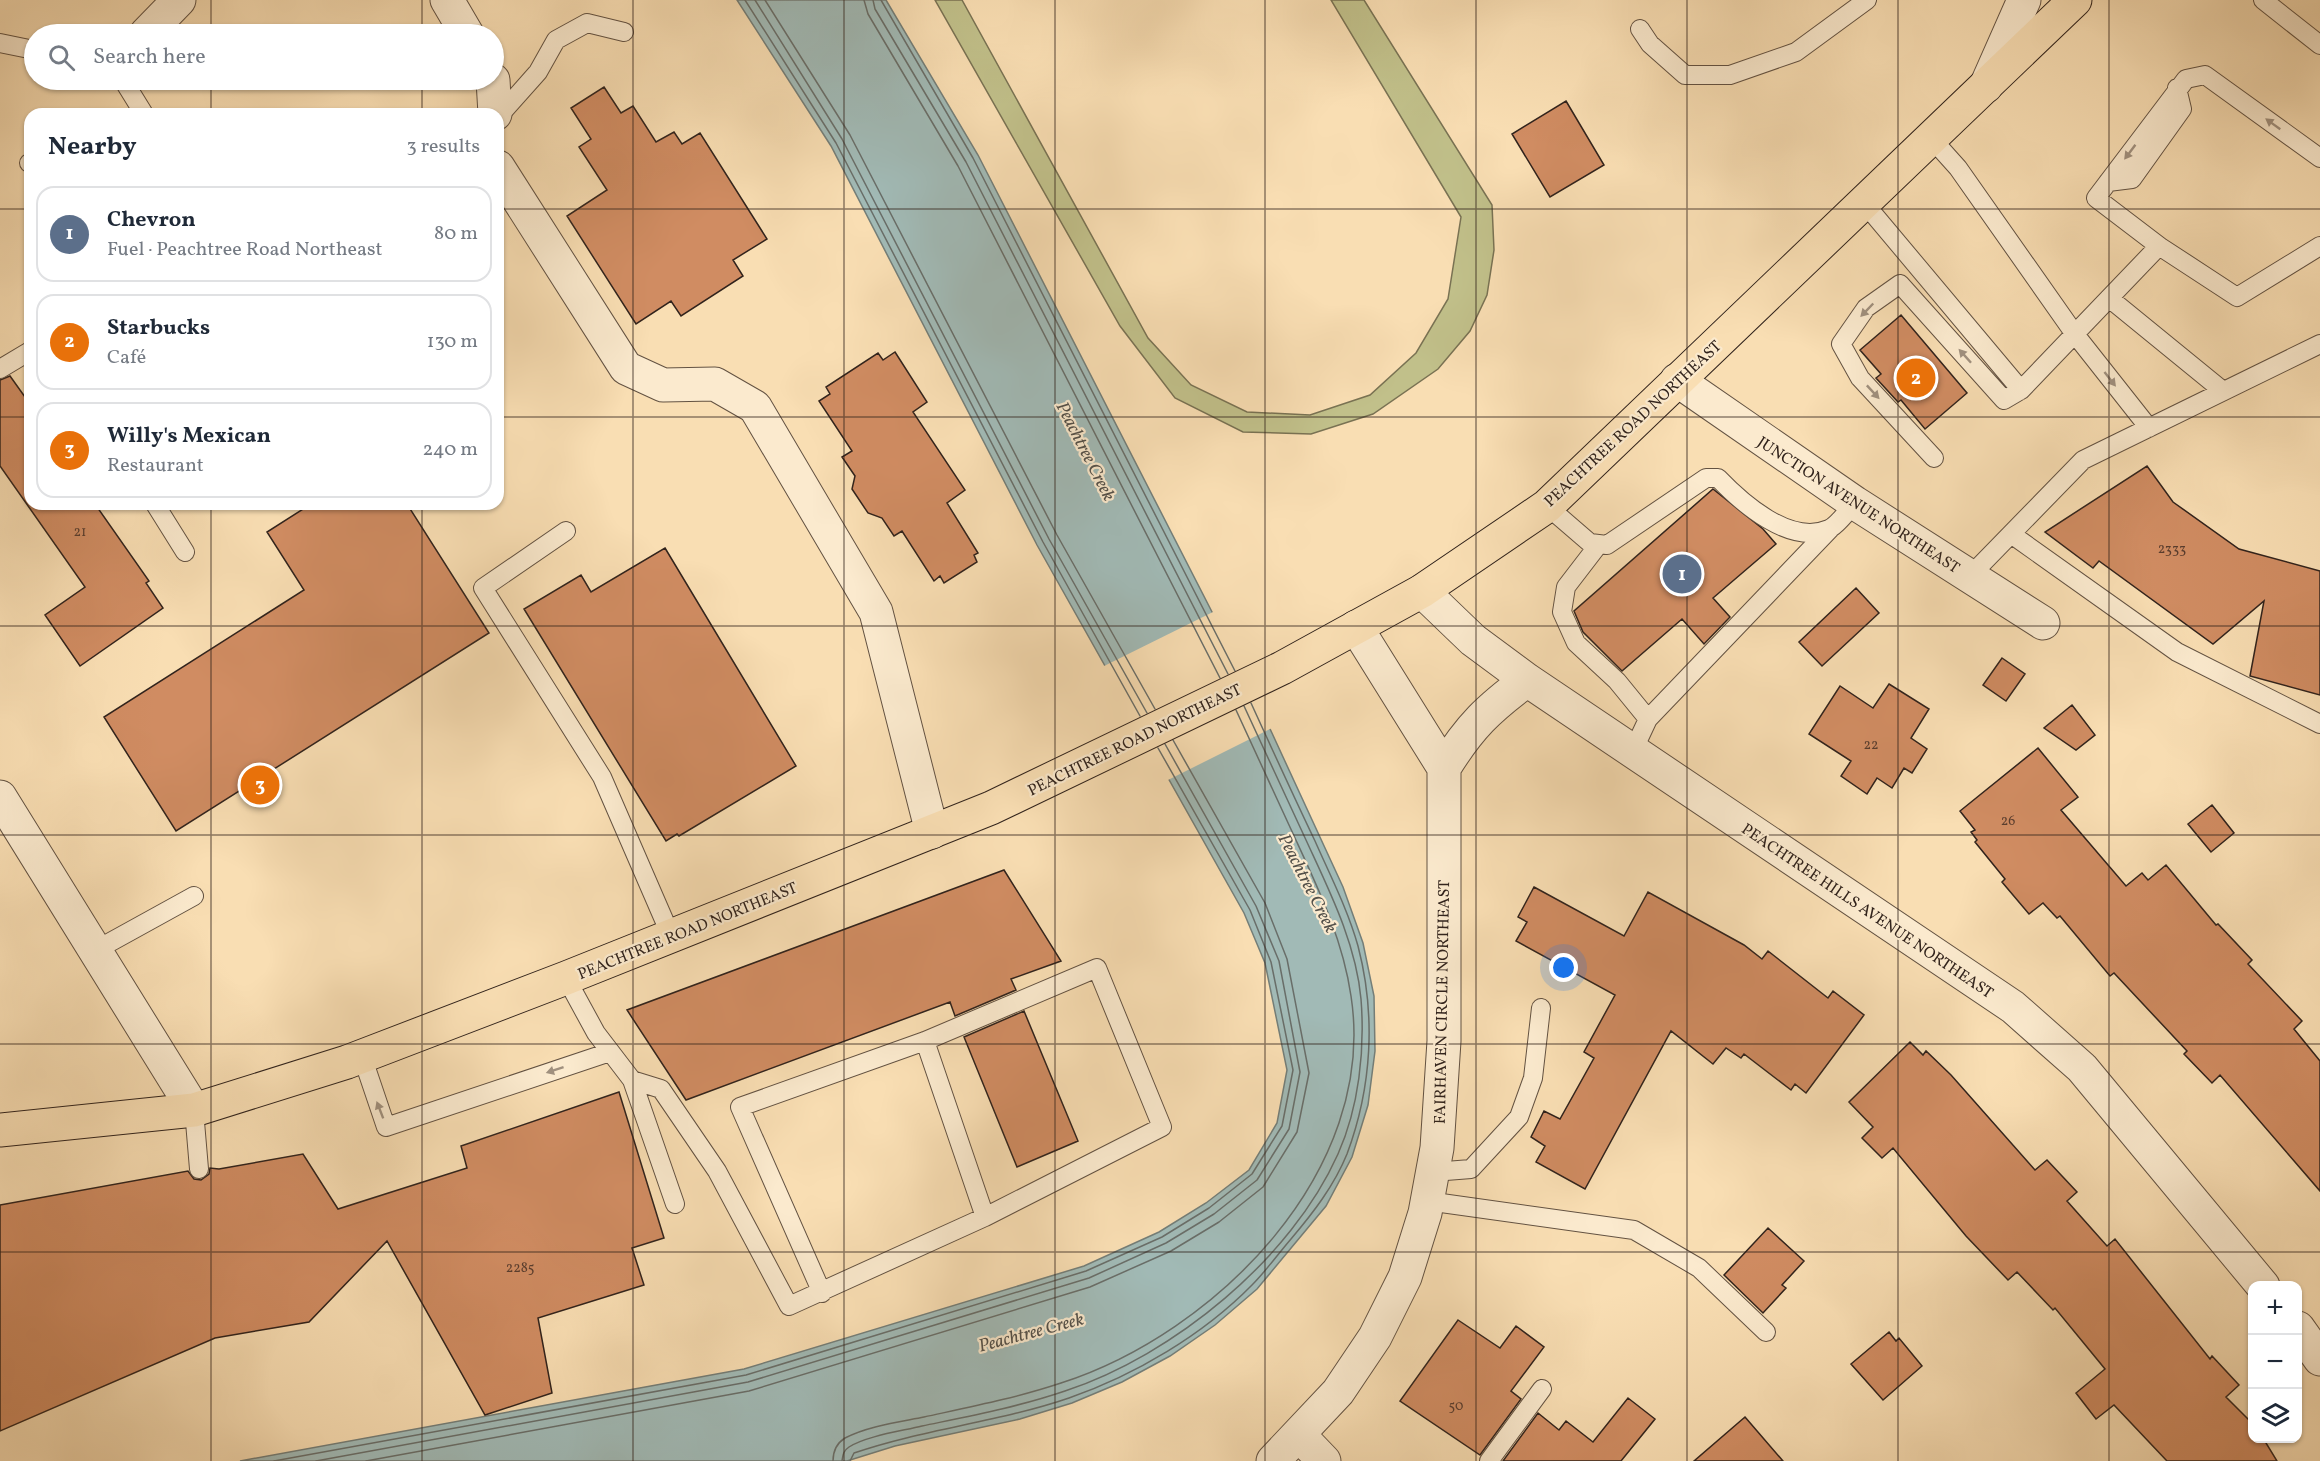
<!DOCTYPE html>
<html lang="en">
<head>
<meta charset="utf-8">
<style>
  body { margin:0; font-family:Vollkorn,serif; background:#f2f2f3; color:#1f2937 }
  .controls { position:absolute; right:18px; bottom:18px; display:grid; overflow:hidden; border-radius:12px; box-shadow:0 2px 4px #0004 }
  .controls button { width:54px; height:54px; display:grid; place-items:center; padding:0; border:0; border-bottom:2px solid #e0e1e3; background:#fff; color:#1f2937; font:30px sans-serif }
  .you { position:absolute; left:1564px; top:968px; width:21px; height:21px; margin:-15px; border:4px solid #fff; border-radius:50%; background:#1a73e8; box-shadow:0 0 0 9px #1a73e833 }
  .badge { display:grid; place-items:center; width:39px; height:39px; border-radius:50%; background:#8f2418; color:#fff; font-size:20px; font-weight:700 }
  .pin { position:absolute; translate:-50% -50%; border:3px solid #fff; box-shadow:0 2px 6px #0006 }
  .list { margin:0; padding:0; list-style:none }
  h2 { display:flex; justify-content:space-between; align-items:center; height:78px; margin:0; padding:0 24px; font-size:26px }
  h2 small { font-size:20px; font-weight:400; color:#747a83 }
  .list li { display:grid; grid-template-columns:39px 1fr auto; gap:18px; align-items:center; box-sizing:border-box; height:96px; margin:0 12px 12px; padding:0 12px; border:2px solid #e0e1e3; border-radius:18px }
  .list b { display:block; font-size:22px; white-space:nowrap }
  .list p { margin:0; font-size:20px; white-space:nowrap; color:#747a83 }
  .list em { font-size:20px; font-style:normal; color:#747a83 }
  .icon { flex:none; width:33px; height:33px; fill:none; stroke:currentColor; stroke-width:2; stroke-linecap:round; stroke-linejoin:round }
  .map { position:relative; flex:none; width:2320px; height:1461px; overflow:hidden }
  .search { position:absolute; background:#fff; box-shadow:0 2px 4px #0004; left:24px; top:24px; width:480px; height:66px; display:flex; align-items:center; gap:15px; box-sizing:border-box; padding:0 21px; border-radius:33px; color:#747a83; font-size:22px }
  .panel { position:absolute; background:#fff; box-shadow:0 2px 4px #0004; left:24px; top:108px; width:480px; height:402px; border-radius:18px }
  .map>svg:first-child { display:block }
  .green { fill:#c1c08a; stroke:#797253; stroke-width:1.5 }
  .water { fill:#a1bab6; stroke:#747e78; stroke-width:1.5 }
  .pier { fill:#f9deb3 }
  .lines { fill:none; stroke-linecap:round; stroke-linejoin:round }
  .shore { stroke:#696e69; stroke-width:1.5 }
  .building { fill:#d08c62; stroke:#31231c; stroke-width:1.5 }
  .lane-casing { stroke:#635242; stroke-width:20 }
  .street-casing { stroke:#635242; stroke-width:35 }
  .highway-casing { stroke:#31231c; stroke-width:35 }
  .lane { stroke:#fbeace; stroke-width:18 }
  .street { stroke:#fbeace; stroke-width:33 }
  .highway { stroke:#f9deb3; stroke-width:33 }
  .oneway { fill:#a0907e }
  .grid { fill:none; stroke:#31231c; stroke-width:1.5; stroke-opacity:0.55 }
  .labels { text-anchor:middle; stroke-width:4.5; stroke-linejoin:round; paint-order:stroke }
  .number-label { font-size:14px; fill:#593d2e }
  .street-label { font-size:16px; fill:#31231c; stroke:#fbeace }
  .water-label { font-size:18px; font-style:italic; fill:#53504a; stroke:#fbeace }
</style>
</head>
<body>
<div class="map">
<svg width="2320" height="1461" viewBox="0 0 2320 1461">
  <rect width="100%" height="100%" fill="#f9deb3"/>
  <filter id="stains"><feTurbulence type="fractalNoise" baseFrequency=".00333" numOctaves="4"/><feColorMatrix values="0 0 0 0 .2 0 0 0 0 .09 0 0 0 0 .02 0 0 0 .5 -.17"/></filter>
  <radialGradient id="worn" r=".72"><stop offset=".6" stop-color="#630" stop-opacity="0"/><stop offset="1" stop-color="#630" stop-opacity=".3"/></radialGradient>
  <!-- green -->
  <path class="green" d="M 935,0 L 962,0 L 1148,338 L 1191,385 L 1247,412 L 1310,415 L 1370,395 L 1416,353 L 1448,299 L 1461,217 L 1331,0 L 1364,0 L 1492,205 L 1494,250 L 1487,295 L 1470,331 L 1438,369 L 1373,414 L 1311,434 L 1243,432 L 1175,398 L 1120,326 Z"/>
  <!-- water -->
  <path class="water" d="M 737,0 L 886,0 L 978,155 L 1253,692 L 1343,887 L 1363,943 L 1374,996 L 1375,1051 L 1368,1105 L 1352,1157 L 1326,1206 L 1257,1289 L 1215,1325 L 1170,1356 L 1122,1382 L 1072,1403 L 1020,1419 L 895,1446 L 847,1461 L 240,1461 L 744,1369 L 1084,1266 L 1159,1232 L 1206,1203 L 1249,1170 L 1277,1123 L 1287,1070 L 1265,963 L 1244,913 L 1037,545 L 831,146 Z"/>
  <!-- pier -->
  <path class="pier" d="M 1215,611 L 1272,728 L 1166,781 L 1102,667 Z"/>
  <g class="lines">
    <!-- shore -->
    <path class="shore" d="M 745,0 L 836,143 L 1043,542 L 1140,716
      M 755,0 L 842,139 L 1049,539 L 1147,713
      M 765,0 L 850,135 L 1057,535 L 1155,709
      M 864,0 L 868,14 L 958,166 L 1220,678
      M 873,0 L 875,9 L 966,162 L 1228,674
      M 881,0 L 973,158 L 1235,671
      M 274,1461 L 746,1375 L 1086,1271 L 1162,1237 L 1209,1208 L 1252,1174 L 1282,1126 L 1293,1070 L 1271,962 L 1250,910 L 1158,748
      M 316,1461 L 748,1382 L 1089,1278 L 1166,1243 L 1214,1214 L 1257,1180 L 1289,1129 L 1300,1072 L 1279,961 L 1256,906 L 1165,744
      M 366,1461 L 749,1391 L 1090,1287 L 1171,1251 L 1219,1222 L 1263,1187 L 1297,1132 L 1309,1073 L 1287,959 L 1265,903 L 1173,740
      M 833,1461 C 833,1452 837,1443 845,1438 C 868,1426 899,1422 924,1417 C 970,1407 1016,1398 1061,1383 C 1216,1333 1378,1171 1351,996 C 1343,940 1319,890 1295,838 C 1276,796 1256,753 1236,710
      M 842,1461 C 843,1455 843,1451 849,1447 C 866,1436 902,1431 922,1426 C 970,1416 1018,1407 1065,1391 C 1174,1355 1291,1259 1338,1154 C 1359,1107 1365,1050 1361,999 C 1356,943 1329,890 1306,840 C 1285,795 1265,751 1244,706
      M 850,1461 L 854,1453 C 924,1429 999,1422 1069,1398 C 1135,1375 1203,1335 1252,1285 C 1266,1271 1278,1254 1291,1239 C 1313,1213 1334,1186 1347,1154 C 1372,1087 1376,1015 1358,946 C 1348,910 1330,875 1315,841 C 1293,795 1272,749 1251,703"/>
  </g>
  <!-- building -->
  <path class="building" d="M 604,87 L 621,113 L 633,106 L 656,142 L 674,132 L 682,144 L 700,133 L 767,239 L 733,260 L 743,276 L 681,316 L 671,301 L 636,324 L 567,216 L 607,190 L 579,147 L 591,139 L 571,108 Z
    M 1566,101 L 1604,165 L 1550,197 L 1512,134 Z
    M 1901,315 L 1967,393 L 1925,429 L 1901,400 L 1898,402 L 1876,378 L 1881,374 L 1860,350 Z
    M 895,352 L 927,402 L 913,412 L 965,490 L 947,503 L 978,553 L 974,555 L 977,562 L 944,583 L 940,576 L 934,581 L 902,531 L 894,536 L 882,518 L 868,513 L 852,489 L 855,476 L 842,457 L 852,451 L 819,401 L 830,394 L 826,387 L 878,353 L 883,360 Z
    M 10,376 L 30,404 L 30,504 L 95,504 L 149,581 L 146,583 L 163,608 L 80,666 L 45,615 L 85,587 L 0,466 L 0,380 Z
    M 2147,466 L 2173,502 L 2239,549 L 2320,571 L 2320,695 L 2250,676 L 2264,601 L 2213,644 L 2099,561 L 2093,568 L 2045,532 Z
    M 1713,489 L 1763,529 L 1776,544 L 1713,598 L 1730,617 L 1704,644 L 1682,619 L 1622,671 L 1583,632 L 1574,611 Z
    M 311,504 L 407,504 L 489,633 L 176,831 L 104,717 L 304,590 L 267,532 Z
    M 665,548 L 796,766 L 679,836 L 677,834 L 666,841 L 524,609 L 581,575 L 591,592 Z
    M 1856,588 L 1879,613 L 1822,666 L 1799,642 Z
    M 2002,658 L 2025,674 L 2006,701 L 1983,685 Z
    M 1889,684 L 1929,709 L 1911,738 L 1927,749 L 1912,773 L 1904,768 L 1892,788 L 1877,778 L 1867,794 L 1841,776 L 1851,761 L 1809,734 L 1840,686 L 1873,708 Z
    M 2072,705 L 2095,735 L 2076,750 L 2044,728 Z
    M 2038,748 L 2078,797 L 2061,810 L 2126,886 L 2142,873 L 2148,880 L 2166,865 L 2216,925 L 2218,924 L 2252,960 L 2248,964 L 2302,1021 L 2294,1029 L 2320,1061 L 2320,1191 L 2220,1075 L 2212,1083 L 2184,1054 L 2187,1051 L 2114,973 L 2110,976 L 2060,916 L 2057,918 L 2043,903 L 2029,914 L 2002,882 L 2005,879 L 1975,842 L 1977,840 L 1971,832 L 1975,830 L 1960,811 Z
    M 2212,805 L 2234,833 L 2211,852 L 2188,824 Z
    M 1004,870 L 1061,961 L 1011,979 L 1016,990 L 955,1016 L 950,1002 L 686,1100 L 627,1010 Z
    M 1534,887 L 1624,936 L 1648,892 L 1744,945 L 1762,959 L 1768,951 L 1828,998 L 1833,991 L 1864,1015 L 1806,1093 L 1795,1084 L 1791,1090 L 1744,1054 L 1741,1058 L 1726,1048 L 1713,1064 L 1671,1031 L 1585,1189 L 1536,1162 L 1545,1146 L 1531,1137 L 1544,1111 L 1560,1119 L 1594,1058 L 1584,1052 L 1615,995 L 1516,941 L 1527,922 L 1518,917 Z
    M 1024,1011 L 1078,1141 L 1017,1167 L 964,1037 Z
    M 1910,1042 L 1923,1055 L 1926,1051 L 1951,1075 L 2035,1170 L 2047,1160 L 2077,1192 L 2067,1201 L 2107,1246 L 2115,1239 L 2210,1359 L 2212,1356 L 2239,1385 L 2226,1397 L 2253,1424 L 2253,1438 L 2263,1438 L 2277,1461 L 2167,1461 L 2114,1405 L 2096,1419 L 2076,1393 L 2105,1369 L 2055,1308 L 2053,1310 L 2017,1272 L 2008,1280 L 1966,1236 L 1893,1148 L 1882,1158 L 1862,1138 L 1873,1127 L 1849,1102 Z
    M 619,1092 L 664,1238 L 632,1248 L 644,1285 L 538,1318 L 552,1393 L 485,1415 L 387,1241 L 309,1322 L 215,1338 L 0,1431 L 0,1205 L 188,1171 L 194,1179 L 201,1180 L 209,1174 L 210,1168 L 219,1169 L 303,1154 L 338,1209 L 467,1168 L 461,1146 Z
    M 1768,1228 L 1804,1261 L 1782,1285 L 1786,1288 L 1763,1313 L 1724,1275 Z
    M 1458,1320 L 1500,1348 L 1516,1326 L 1544,1347 L 1511,1391 L 1521,1399 L 1480,1455 L 1400,1401 Z
    M 1889,1332 L 1896,1341 L 1899,1338 L 1922,1366 L 1883,1400 L 1851,1364 Z
    M 1628,1398 L 1655,1419 L 1621,1461 L 1503,1461 L 1538,1413 L 1559,1430 L 1566,1421 L 1593,1442 Z
    M 1745,1417 L 1783,1461 L 1694,1461 Z"/>
  <g class="lines">
    <defs>
      <path id="lane" d="M 2263,0 L 2320,45
        M 1640,29 L 1650,44 L 1685,75 L 1730,75 L 1796,52 L 1867,0
        M 0,43 L 34,50
        M 123,80 L 144,114
        M 498,117 L 538,72 L 556,40 L 587,23 L 624,32
        M 1932,139 L 1958,168 L 2074,333 L 2149,428
        M 29,163 L 30,163
        M 2108,182 L 2132,179 L 2182,109 L 2177,88
        M 1865,204 L 2021,390
        M 2159,246 L 2237,297 L 2320,246
        M 2109,298 L 2223,391
        M 0,369 L 30,351
        M 1934,458 L 1860,378 L 1841,344 L 1866,308 L 1900,284 L 2004,400 L 2021,390 L 2159,246 L 2096,198 L 2186,79 L 2205,75 L 2320,158
        M 155,504 L 185,552
        M 1547,506 L 1590,543 L 1607,545 L 1706,478 L 1718,478 C 1742,503 1790,546 1829,529 C 1838,525 1848,510 1855,503
        M 566,531 L 483,588 L 602,777 L 671,936
        M 2011,534 L 2177,652 L 2320,724
        M 1599,544 L 1566,587 L 1562,612 L 1576,643 L 1617,681 L 1648,719 L 1633,751
        M 1969,577 L 2083,460 L 2320,344
        M 1648,719 L 1830,529
        M 96,950 L 194,896
        M 566,978 L 596,1033 L 632,1080 L 675,1204
        M 362,1056 L 386,1127 L 610,1052
        M 632,1080 L 661,1089 L 717,1171 L 789,1306 L 985,1217 L 925,1041
        M 194,1110 L 199,1169
        M 1433,1172 L 1471,1169 L 1519,1117 L 1533,1078 L 1541,1008
        M 1427,1201 L 1634,1230 L 1699,1268 L 1766,1332
        M 822,1293 L 740,1107 L 925,1041 L 1097,968 L 1162,1127 L 985,1217
        M 1489,1461 L 1542,1389"/>
      <path id="street" d="M 447,0 L 467,34
        M 146,34 L 179,0
        M 493,80 L 495,114
        M 1986,86 L 2024,0
        M 498,167 L 626,368 L 663,385 L 715,384 L 755,407 L 876,612 L 932,832
        M 1677,380 L 1855,503 L 2043,623
        M 1422,591 L 1473,640 L 1527,680 L 2013,1007 L 2082,1068 L 2263,1286
        M 1444,768 C 1470,726 1488,709 1527,680
        M 0,797 L 194,1110
        M 2298,1328 L 2320,1359
        M 1300,1436 L 1324,1461
        M 1273,1461 L 1338,1392 L 1375,1337 L 1405,1277 L 1425,1213 L 1437,1148 L 1444,1041 L 1444,768 L 1356,627"/>
      <path id="highway" d="M 0,1130 L 194,1110 L 347,1062 L 566,978 L 991,808 L 1282,668 L 1422,591 L 1547,506 L 2075,0"/>
    </defs>
    <!-- lane casing -->
    <use href="#lane" class="lane-casing"/>
    <!-- street casing -->
    <use href="#street" class="street-casing"/>
    <!-- highway casing -->
    <use href="#highway" class="highway-casing"/>
    <!-- lane -->
    <use href="#lane" class="lane"/>
    <!-- street -->
    <use href="#street" class="street"/>
    <!-- highway -->
    <use href="#highway" class="highway"/>
  </g>
  <!-- one-way arrows -->
  <defs><path id="oneway-solid" d="M-6-.8H1V-3.2L6.5 0L1 3.2V.8H-6Z" transform="scale(1.5)"/></defs>
  <g class="oneway">
    <use href="#oneway-solid" transform="translate(2273 124) rotate(-144)"/>
    <use href="#oneway-solid" transform="translate(2130 152) rotate(127)"/>
    <use href="#oneway-solid" transform="translate(1867 310) rotate(134)"/>
    <use href="#oneway-solid" transform="translate(1965 356) rotate(-132)"/>
    <use href="#oneway-solid" transform="translate(2110 379) rotate(52)"/>
    <use href="#oneway-solid" transform="translate(1873 392) rotate(47)"/>
    <use href="#oneway-solid" transform="translate(555 1070) rotate(162)"/>
    <use href="#oneway-solid" transform="translate(380 1110) rotate(-111)"/>
  </g>
  <!-- grid -->
  <path class="grid" d="M 211,0 L 211,34M 422,0 L 422,34M 633,0 L 633,1461M 844,0 L 844,1461M 1055,0 L 1055,1461M 1265,0 L 1265,1461M 1476,0 L 1476,1461M 1687,0 L 1687,1461M 1898,0 L 1898,1461M 2109,0 L 2109,1461M 211,80 L 211,114M 422,80 L 422,114M 0,209 L 30,209M 498,209 L 2320,209M 0,417 L 30,417M 498,417 L 2320,417M 211,504 L 211,1461M 422,504 L 422,1461M 0,626 L 2320,626M 0,835 L 2320,835M 0,1044 L 2320,1044M 0,1252 L 2320,1252"/>
  <g class="labels">
    <!-- number labels -->
    <g class="number-label">
      <text x="80" y="536">21</text>
      <text x="2172" y="553">2333</text>
      <text x="1871" y="749">22</text>
      <text x="2008" y="825">26</text>
      <text x="520" y="1272">2285</text>
      <text x="1456" y="1410">50</text>
    </g>
    <!-- street labels -->
    <g class="street-label">
      <text transform="translate(1632 423) rotate(-43)" y="6">PEACHTREE ROAD NORTHEAST</text>
      <text transform="translate(1859 504) rotate(33)" y="6">JUNCTION AVENUE NORTHEAST</text>
      <text transform="translate(1134 739) rotate(-26)" y="6">PEACHTREE ROAD NORTHEAST</text>
      <text transform="translate(1868 910) rotate(34)" y="6">PEACHTREE HILLS AVENUE NORTHEAST</text>
      <text transform="translate(687 930) rotate(-22)" y="6">PEACHTREE ROAD NORTHEAST</text>
      <text transform="translate(1441 1002) rotate(-89)" y="6">FAIRHAVEN CIRCLE NORTHEAST</text>
    </g>
    <!-- water labels -->
    <g class="water-label">
      <text transform="translate(1086 451) rotate(63)" y="6">Peachtree Creek</text>
      <text transform="translate(1308 883) rotate(63)" y="6">Peachtree Creek</text>
      <text transform="translate(1031 1332) rotate(-15)" y="6">Peachtree Creek</text>
    </g>
  </g>
  <rect width="100%" height="100%" filter="url(#stains)"/>
  <rect width="100%" height="100%" fill="url(#worn)"/>
</svg>
<div class="controls">
<button>+</button>
<button>−</button>
<button><svg class="icon" aria-label="layers" viewBox="0 0 24 24"><path d="M12 4l9 5-9 5-9-5zM3 14l9 5 9-5"/></svg></button>
</div>
<div class="you"></div>
<div class="pin badge" style="left:1682px;top:574px;background:#5c6f8a">1</div>
<div class="pin badge" style="left:1916px;top:378px;background:#e8710a">2</div>
<div class="pin badge" style="left:260px;top:785px;background:#e8710a">3</div>
<div class="search"><svg class="icon" aria-label="search" viewBox="0 0 24 24"><circle cx="10" cy="10" r="6"/><path d="M15 15l6 6"/></svg>Search here</div>
<section class="panel">
<h2>Nearby<small>3 results</small></h2>
<ul class="list">
<li><span class="badge" style="background:#5c6f8a">1</span><div><b>Chevron</b><p>Fuel · Peachtree Road Northeast</p></div><em>80 m</em></li>
<li><span class="badge" style="background:#e8710a">2</span><div><b>Starbucks</b><p>Café</p></div><em>130 m</em></li>
<li><span class="badge" style="background:#e8710a">3</span><div><b>Willy's Mexican</b><p>Restaurant</p></div><em>240 m</em></li>
</ul>
</section>
</div>
</body>
</html>
